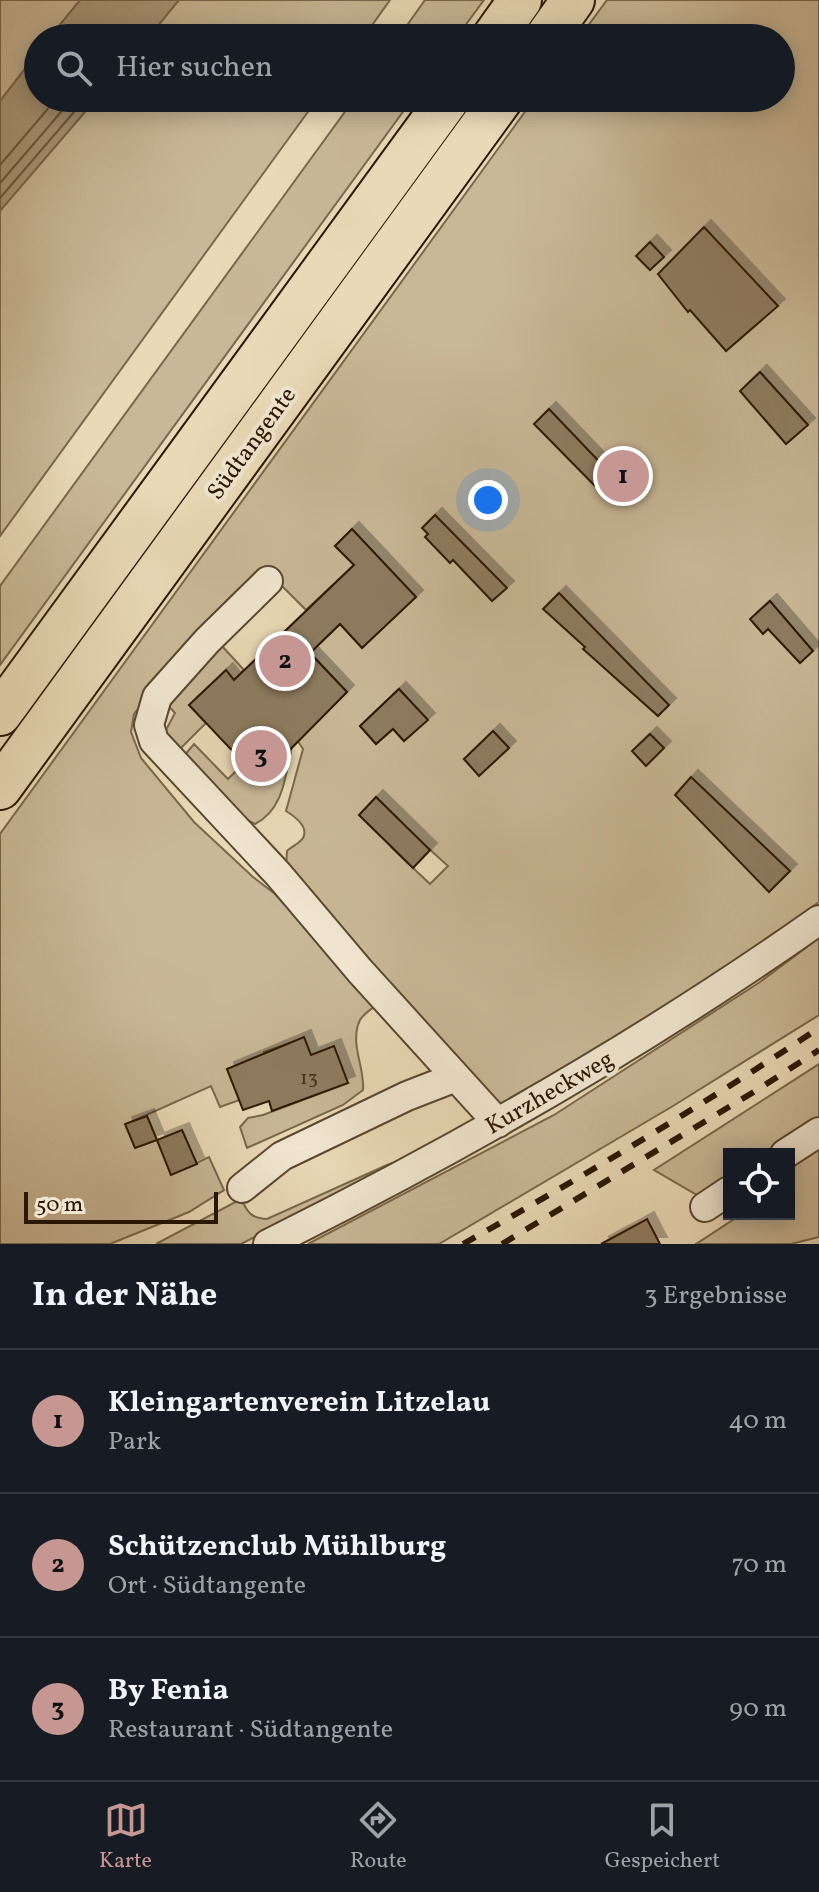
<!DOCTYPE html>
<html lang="de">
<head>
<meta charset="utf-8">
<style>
  body { margin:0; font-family:Vollkorn,serif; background:#242831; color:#f1f3f6 }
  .controls { position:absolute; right:24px; bottom:24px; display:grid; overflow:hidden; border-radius:0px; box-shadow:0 4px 20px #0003 }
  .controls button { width:72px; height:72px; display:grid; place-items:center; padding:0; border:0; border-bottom:2px solid #363941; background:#171b24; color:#f1f3f6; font:40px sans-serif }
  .scale { position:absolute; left:24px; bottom:20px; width:194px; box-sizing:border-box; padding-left:8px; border:4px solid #2b1702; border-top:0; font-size:22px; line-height:28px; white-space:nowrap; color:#2b1702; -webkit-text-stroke:6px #f1e6d0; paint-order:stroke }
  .you { position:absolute; left:488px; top:500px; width:28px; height:28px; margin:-20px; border:6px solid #fff; border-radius:50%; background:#1a73e8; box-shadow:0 0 0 12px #1a73e833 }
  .badge { display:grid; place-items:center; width:52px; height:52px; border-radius:50%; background:#c59692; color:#111; font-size:26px; font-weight:700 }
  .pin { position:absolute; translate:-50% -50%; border:4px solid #fff; box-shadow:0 2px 8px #0006 }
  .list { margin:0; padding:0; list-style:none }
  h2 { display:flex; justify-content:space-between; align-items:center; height:104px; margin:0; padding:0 32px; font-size:34px }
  h2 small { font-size:26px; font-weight:400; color:#9ea1a6 }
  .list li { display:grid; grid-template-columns:52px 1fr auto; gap:24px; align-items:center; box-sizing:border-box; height:144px; padding:0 32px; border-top:2px solid #363941 }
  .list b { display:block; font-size:30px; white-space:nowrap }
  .list p { margin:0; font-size:26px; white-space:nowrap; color:#9ea1a6 }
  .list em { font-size:26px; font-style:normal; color:#9ea1a6 }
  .icon { flex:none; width:44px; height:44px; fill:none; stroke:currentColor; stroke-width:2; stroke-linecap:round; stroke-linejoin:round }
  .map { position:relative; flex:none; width:819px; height:1244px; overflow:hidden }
  .search { position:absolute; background:#171b24; box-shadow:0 4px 20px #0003; left:24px; right:24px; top:24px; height:88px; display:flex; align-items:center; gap:20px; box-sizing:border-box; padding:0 28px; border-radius:44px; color:#9ea1a6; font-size:30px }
  .sheet { height:536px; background:#171b24 }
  nav { display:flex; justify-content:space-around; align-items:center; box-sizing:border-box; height:112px; border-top:2px solid #363941; background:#171b24; font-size:22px; color:#9ea1a6 }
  nav a { display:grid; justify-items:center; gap:4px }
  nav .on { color:#c59692 }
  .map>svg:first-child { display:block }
  .green { fill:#c9b897; stroke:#7a684c; stroke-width:2; fill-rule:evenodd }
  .water { fill:#a89779; stroke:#766449; stroke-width:2 }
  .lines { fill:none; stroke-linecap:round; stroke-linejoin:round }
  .shore { stroke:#6a573e; stroke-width:2 }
  .building { fill:#8e7c60; stroke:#2b1702; stroke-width:2; filter:url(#shadow) }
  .minor-casing { stroke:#5a482f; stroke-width:32 }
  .highway-casing { stroke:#2b1702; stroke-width:46 }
  .minor { stroke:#f1e6d0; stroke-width:28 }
  .highway { stroke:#e9d9b6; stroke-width:42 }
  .rail { stroke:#2b1702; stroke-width:6; stroke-dasharray:14 14; stroke-linecap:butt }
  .labels { text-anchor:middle; stroke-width:8; stroke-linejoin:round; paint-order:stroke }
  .number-label { font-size:20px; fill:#44301a }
  .street-label { font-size:24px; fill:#2b1702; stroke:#f1e6d0 }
</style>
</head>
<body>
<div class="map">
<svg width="819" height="1244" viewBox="0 0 819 1244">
  <defs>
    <filter id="shadow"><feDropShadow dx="7" dy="-7" stdDeviation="0" flood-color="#0004"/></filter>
  </defs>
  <rect width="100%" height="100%" fill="#e9d9b6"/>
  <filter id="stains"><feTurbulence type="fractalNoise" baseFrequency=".0025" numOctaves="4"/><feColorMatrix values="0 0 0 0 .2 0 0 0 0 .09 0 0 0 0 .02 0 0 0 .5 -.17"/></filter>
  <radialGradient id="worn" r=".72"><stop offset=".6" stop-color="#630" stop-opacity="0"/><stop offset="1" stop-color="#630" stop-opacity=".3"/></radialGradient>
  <!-- green -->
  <path class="green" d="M 0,0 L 390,0 L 363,38 L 38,38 L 38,98 L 318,98 L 0,536 Z
    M 425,0 L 484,0 L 456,38 L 398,38 Z
    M 607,0 L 819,0 L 819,902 C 719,976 613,1045 503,1104 L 495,1102 L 286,867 L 287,851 C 291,847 300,843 303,838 C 309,827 294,816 286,811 L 303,749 L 297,740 L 347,692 L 310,653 L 340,624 L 362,647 L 416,597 L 352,530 L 335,546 L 354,565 L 306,610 L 277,581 L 145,700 L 134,714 L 131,732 L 141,758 L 194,822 L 253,877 L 275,894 L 379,1003 C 373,1008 363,1014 360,1020 C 349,1043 365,1067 363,1090 L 343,1105 L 247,1148 L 240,1127 L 248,1118 L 263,1115 L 348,1083 L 304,1058 L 307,1046 L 304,1038 L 264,1052 L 264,1055 L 227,1069 L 236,1091 L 262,1081 L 251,1096 L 220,1107 L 211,1086 L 126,1124 L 135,1148 L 157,1140 L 171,1175 L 209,1157 L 224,1190 L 189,1212 L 110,1244 L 0,1244 L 0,834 L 535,98 L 781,98 L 781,38 L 579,38 ZM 399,689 L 427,720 L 404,741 L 393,729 L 376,744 L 360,726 ZM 494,732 L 509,748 L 479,775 L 464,759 ZM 376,797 L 402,823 L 385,840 L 360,816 ZM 407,829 L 448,866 L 430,884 L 391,847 Z
    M 355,98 L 413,98 L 0,665 L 0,586 Z
    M 222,646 L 244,670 L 234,680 L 226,671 L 189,705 L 206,723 L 178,751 L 165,732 L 175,713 L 162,699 Z
    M 194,744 L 228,779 L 244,763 L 260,780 L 291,751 C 285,778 283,810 255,824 L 249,821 L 184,756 Z
    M 819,938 L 819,1015 L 673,1106 L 439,1244 L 308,1244 L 554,1115 L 760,982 Z
    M 819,1064 L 819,1121 L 764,1154 L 729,1154 L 729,1176 L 697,1195 L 654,1170 Z
    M 819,1142 L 819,1237 L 791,1244 L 696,1244 L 742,1214 L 789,1214 L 789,1160 Z
    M 420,1153 L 241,1244 L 156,1244 L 241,1199 C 248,1213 251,1218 267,1219 L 387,1165 Z"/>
  <!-- water -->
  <path class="water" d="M 80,0 L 179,0 L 148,38 L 49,38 Z
    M 38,52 L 38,98 L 97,98 L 0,211 L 0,101 Z"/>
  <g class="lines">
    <!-- shore -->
    <path class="shore" d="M 0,165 L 57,98
      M 0,183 L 73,98
      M 0,198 L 86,98"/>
  </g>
  <!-- building -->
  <path class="building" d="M 704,227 L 778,306 L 726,351 L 690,310 L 688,312 L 658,274 Z
    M 650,242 L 664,257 L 650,270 L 636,256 Z
    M 760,372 L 808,425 L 786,444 L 740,391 Z
    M 549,409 L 613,476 L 599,490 L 534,424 Z
    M 435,515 L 507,588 L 492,601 L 453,560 L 450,563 L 425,537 L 428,534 L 422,528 Z
    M 352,529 L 416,597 L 362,648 L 340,624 L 310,653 L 347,692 L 260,780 L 189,705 L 226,670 L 234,680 L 354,565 L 335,546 Z
    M 559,593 L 669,705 L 658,716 L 583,649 L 585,647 L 543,609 Z
    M 770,601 L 813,651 L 800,663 L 768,629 L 763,634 L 750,619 Z
    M 399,689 L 428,720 L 404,741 L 393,729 L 376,744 L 360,726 Z
    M 493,731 L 509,748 L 479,776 L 464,759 Z
    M 650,734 L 664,748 L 646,766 L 632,751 Z
    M 691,777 L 790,871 L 769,892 L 675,795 Z
    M 376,797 L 430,850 L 413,868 L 359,815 Z
    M 304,1037 L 311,1055 L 334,1046 L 348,1083 L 272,1111 L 269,1101 L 243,1110 L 227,1069 Z
    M 147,1116 L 157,1140 L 135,1148 L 125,1124 Z
    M 182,1130 L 197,1164 L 171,1175 L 157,1140 Z
    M 647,1219 L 660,1244 L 601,1244 Z"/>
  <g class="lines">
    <defs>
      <path id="minor" d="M 268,581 L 207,641 L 157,697 L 149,725 L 154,741 L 278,874 L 360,971 L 498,1123
        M 785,1154 L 819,1132
        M 242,1188 L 282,1156 L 407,1096 L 456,1077
        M 705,1207 L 729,1191
        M 268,1244 C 459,1149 645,1043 819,920"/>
      <path id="highway" d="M 493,38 L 520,0
        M 546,38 L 573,0
        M 0,714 L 449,98
        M 0,788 L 502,98"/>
    </defs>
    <!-- minor casing -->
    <use href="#minor" class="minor-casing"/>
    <!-- highway casing -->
    <use href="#highway" class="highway-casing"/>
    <!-- minor -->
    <use href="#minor" class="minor"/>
    <!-- highway -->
    <use href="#highway" class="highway"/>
    <!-- rail -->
    <path class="rail" d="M 463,1244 C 584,1176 703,1105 819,1028
      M 502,1244 L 757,1090 L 819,1050"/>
  </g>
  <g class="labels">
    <!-- number labels -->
    <g class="number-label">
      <text x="309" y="1084">13</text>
    </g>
    <!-- street labels -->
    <g class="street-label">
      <text transform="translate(251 443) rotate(-54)" y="8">Südtangente</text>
      <text transform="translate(549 1092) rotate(-30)" y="8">Kurzheckweg</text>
    </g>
  </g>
  <rect width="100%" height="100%" filter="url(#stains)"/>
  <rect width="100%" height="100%" fill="url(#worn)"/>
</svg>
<div class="controls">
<button><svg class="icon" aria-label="locate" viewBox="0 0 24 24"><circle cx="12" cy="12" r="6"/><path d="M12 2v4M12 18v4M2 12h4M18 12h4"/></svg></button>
</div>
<div class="scale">50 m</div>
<div class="you"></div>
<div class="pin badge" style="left:623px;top:476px">1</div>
<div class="pin badge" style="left:285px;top:661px">2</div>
<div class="pin badge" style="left:261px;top:756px">3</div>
<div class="search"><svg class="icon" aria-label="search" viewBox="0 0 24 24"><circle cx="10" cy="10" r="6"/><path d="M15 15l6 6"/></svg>Hier suchen</div>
</div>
<section class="sheet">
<h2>In der Nähe<small>3 Ergebnisse</small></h2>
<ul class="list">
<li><span class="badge">1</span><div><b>Kleingartenverein Litzelau</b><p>Park</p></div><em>40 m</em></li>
<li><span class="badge">2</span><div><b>Schützenclub Mühlburg</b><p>Ort · Südtangente</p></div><em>70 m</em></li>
<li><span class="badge">3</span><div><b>By Fenia</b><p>Restaurant · Südtangente</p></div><em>90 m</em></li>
</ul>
</section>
<nav>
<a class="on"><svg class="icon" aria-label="map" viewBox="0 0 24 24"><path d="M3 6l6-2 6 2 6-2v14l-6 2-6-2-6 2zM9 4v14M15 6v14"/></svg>Karte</a>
<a><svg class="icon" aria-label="directions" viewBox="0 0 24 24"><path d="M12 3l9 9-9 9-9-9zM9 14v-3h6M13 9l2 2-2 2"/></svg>Route</a>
<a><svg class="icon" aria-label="saved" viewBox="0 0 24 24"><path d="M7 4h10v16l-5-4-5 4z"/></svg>Gespeichert</a>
</nav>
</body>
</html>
